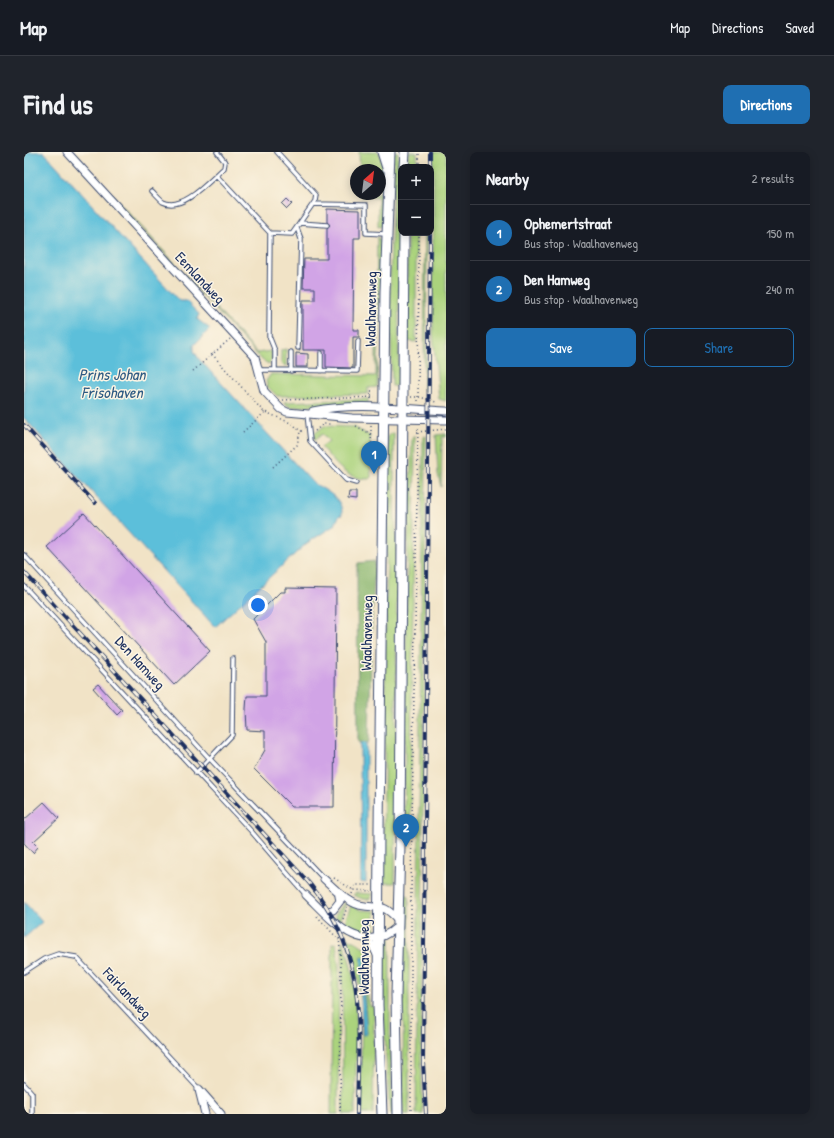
<!DOCTYPE html>
<html lang="en">
<head>
<meta charset="utf-8">
<style>
  body { margin:0; font-family:"Patrick Hand",sans-serif; background:#20242c; color:#f1f3f6 }
  .controls { position:absolute; right:12px; top:12px; display:grid; overflow:hidden; border-radius:8px; box-shadow:0 2px 10px #0003 }
  .controls button { width:36px; height:36px; display:grid; place-items:center; padding:0; border:0; border-bottom:1px solid #363941; background:#171b24; color:#f1f3f6; font:20px sans-serif }
  .compass { position:absolute; left:326px; top:12px; width:36px; height:36px; border-radius:50%; background:#171b24; box-shadow:0 2px 10px #0003; rotate:28deg }
  .you { position:absolute; left:234px; top:453px; width:14px; height:14px; margin:-10px; border:3px solid #fff; border-radius:50%; background:#1a73e8; box-shadow:0 0 0 6px #1a73e833 }
  .badge { display:grid; place-items:center; width:26px; height:26px; border-radius:50%; background:#1f6fb2; color:#fff; font-size:13px; font-weight:700 }
  .pin { position:absolute; translate:-50% -33px; filter:drop-shadow(0 1px 2px #0008) }
  .pin::after { content:''; position:absolute; top:21px; width:14px; height:12px; background:inherit; clip-path:polygon(0 0,100% 0,50% 100%) }
  .list { margin:0; padding:0; list-style:none }
  h2 { display:flex; justify-content:space-between; align-items:center; height:52px; margin:0; padding:0 16px; font-size:17px }
  h2 small { font-size:13px; font-weight:400; color:#9ea1a6 }
  .list li { display:grid; grid-template-columns:26px 1fr auto; gap:12px; align-items:center; box-sizing:border-box; height:56px; padding:0 16px; border-top:1px solid #363941 }
  .list b { display:block; font-size:15px; white-space:nowrap }
  .list p { margin:0; font-size:13px; white-space:nowrap; color:#9ea1a6 }
  .list em { font-size:13px; font-style:normal; color:#9ea1a6 }
  .actions { display:flex; gap:8px; padding:12px 16px }
  .actions a { flex:1; padding:9px 0; border:1px solid #1f6fb2; border-radius:8px; text-align:center; font-size:14px; color:#1f6fb2 }
  .actions .main { background:#1f6fb2; color:#fff }
  .map { position:relative; flex:none; width:422px; height:962px; overflow:hidden; border-radius:8px }
  header { display:flex; align-items:center; gap:24px; box-sizing:border-box; height:56px; padding:0 20px; background:#171b24; border-bottom:1px solid #363941 }
  header strong { font-size:19px }
  nav { display:flex; gap:22px; margin-inline-start:auto; font-size:14px }
  .intro { display:flex; align-items:center; justify-content:space-between; box-sizing:border-box; height:96px; padding:0 24px }
  h1 { margin:0; font-size:28px }
  .button { padding:10px 18px; border-radius:8px; background:#1f6fb2; color:#fff; font-size:14px; font-weight:700 }
  main { display:flex; gap:24px; padding:0 24px }
  aside { flex:1; background:#171b24; border-radius:8px; box-shadow:0 2px 10px #0003 }
  .map>svg:first-child { display:block }
  .green { fill:#abd37d; stroke:#63816e }
  .forest { fill:#88b56c; stroke:#527265 }
  .water { fill:#5cbfda; stroke:#3c779c }
  .building { fill:#d1a4e6 }
  .lines { fill:none; stroke-linecap:round; stroke-linejoin:round }
  .service-casing { stroke:#3b4a6e; stroke-width:5.5 }
  .minor-casing { stroke:#3b4a6e; stroke-width:9 }
  .tertiary-casing { stroke:#3b4a6e; stroke-width:11 }
  .path { stroke:#3b4a6e; stroke-width:1.5; stroke-dasharray:1 3; stroke-linecap:butt }
  .service { stroke:#fff; stroke-width:3.5 }
  .minor { stroke:#fff; stroke-width:7 }
  .tertiary { stroke:#fff; stroke-width:9 }
  .rail-casing { stroke:#1b2f5e; stroke-width:4 }
  .rail { stroke:#fcf5e5; stroke-width:2.5; stroke-dasharray:8; stroke-linecap:butt }
  .labels { text-anchor:middle; stroke-width:3; stroke-linejoin:round; paint-order:stroke }
  .street-label { font-size:15px; fill:#1b2f5e; stroke:#fcf5e5 }
  .water-label { font-size:16px; font-style:italic; fill:#2e5a83; stroke:#fcf5e5 }
</style>
</head>
<body>
<header>
<strong>Map</strong>
<nav><a>Map</a><a>Directions</a><a>Saved</a></nav>
</header>
<div class="intro"><h1>Find us</h1><a class="button">Directions</a></div>
<main>
<div class="map">
<svg width="422" height="962" viewBox="0 0 422 962">
  <rect width="100%" height="100%" fill="#fcf5e5"/>
  <filter id="ink" filterUnits="userSpaceOnUse"><feTurbulence type="fractalNoise" baseFrequency=".025" numOctaves="2"/><feDisplacementMap in="SourceGraphic" scale="8" xChannelSelector="R" yChannelSelector="G"/><feConvolveMatrix kernelMatrix="1 2 1 2 8 2 1 2 1" color-interpolation-filters="sRGB"/></filter>
  <filter id="wash" filterUnits="userSpaceOnUse"><feTurbulence type="fractalNoise" baseFrequency=".012" numOctaves="4" result="noise"/><feDisplacementMap in="SourceGraphic" scale="16" xChannelSelector="R" yChannelSelector="G"/><feGaussianBlur stdDeviation="0.9" result="paint"/><feColorMatrix in="noise" values="0 0 0 0 0 0 0 0 0 0 0 0 0 0 0 0 0 1.4 0 .05"/><feComposite in="paint" operator="in"/></filter>
  <g filter="url(#wash)">
    <rect width="100%" height="100%" fill="#f1e3c6"/>
    <!-- green -->
    <path class="green" d="M 47,0 L 49,0 L 233,201 L 247,199 L 248,207 L 245,212 L 238,208 Z
      M 335,0 L 355,0 L 360,15 L 358,74 L 354,75 L 354,46 L 337,45 L 337,42 L 356,42 L 356,18 L 336,18 Z
      M 370,0 L 374,0 L 375,234 L 368,234 L 366,125 Z
      M 384,0 L 393,0 L 393,15 L 384,15 Z
      M 409,0 L 422,0 L 422,249 L 415,247 L 409,181 Z
      M 383,81 L 392,81 L 392,190 L 383,189 Z
      M 401,81 L 403,81 L 402,239 L 400,239 Z
      M 353,84 L 358,91 L 353,235 L 344,236 L 344,242 L 253,244 L 244,235 L 242,229 L 247,222 L 352,224 Z
      M 262,197 L 262,214 L 259,213 L 257,211 L 257,198 Z
      M 344,247 L 344,251 L 267,255 L 261,252 L 260,250 Z
      M 300,274 L 330,275 L 346,284 L 347,325 L 345,327 C 320,327 313,312 297,295 L 305,289 L 298,282 L 291,288 L 290,282 Z
      M 370,281 L 370,354 L 373,393 L 371,731 L 359,731 L 364,285 L 366,282 Z
      M 422,282 L 422,285 L 418,285 L 417,335 L 414,322 L 412,283 Z
      M 391,284 L 386,680 L 380,680 L 383,414 L 388,286 Z
      M 402,284 L 397,903 L 399,962 L 392,962 L 399,285 Z
      M 331,741 L 349,742 L 345,747 L 339,747 L 329,743 Z
      M 380,742 L 385,744 L 385,962 L 379,962 Z
      M 321,750 L 322,750 L 315,770 L 311,763 Z
      M 327,753 L 337,758 L 351,759 L 350,784 L 335,782 L 319,775 Z
      M 323,786 C 335,790 350,800 348,814 C 347,818 344,822 343,826 C 341,836 344,845 346,854 L 350,855 L 350,866 L 349,962 L 336,962 L 338,859 L 339,882 L 343,882 L 338,804 L 337,847 L 331,814 Z
      M 366,786 L 366,886 L 369,962 L 366,962 C 361,905 359,847 359,790 Z
      M 318,788 C 339,826 331,918 331,962 L 319,962 Z
      M 312,791 L 315,816 L 314,962 L 307,962 L 308,792 Z"/>
    <!-- forest -->
    <path class="forest" d="M 351,409 L 348,468 L 345,588 L 344,591 L 334,590 L 333,415 L 334,411 Z"/>
    <!-- water -->
    <path class="water" d="M 0,0 L 20,0 L 155,149 L 162,149 L 175,162 L 173,167 L 186,177 L 170,193 L 170,199 L 175,207 L 287,329 C 300,339 319,344 318,363 L 315,364 L 311,373 L 283,391 L 191,475 L 0,266 Z
      M 336,591 L 342,591 L 342,731 L 337,730 Z
      M 0,750 L 18,770 L 0,786 Z
      M 338,804 L 341,806 L 339,838 L 343,882 L 341,883 L 339,883 L 337,847 Z"/>
    <g id="blocks">
      <!-- building -->
      <path class="building" d="M 263,47 L 268,52 L 263,57 L 258,52 Z
        M 303,57 L 336,58 L 336,86 L 330,86 L 329,178 L 335,178 L 335,185 L 329,185 L 329,216 L 302,215 L 302,198 L 279,198 L 279,148 L 291,148 L 291,136 L 279,136 L 280,107 L 303,107 L 303,76 L 306,73 L 303,70 Z
        M 272,201 L 284,202 L 284,215 L 272,215 Z
        M 325,340 L 332,340 L 332,348 L 324,347 Z
        M 60,361 L 186,499 L 150,533 L 23,395 Z
        M 261,436 L 312,437 L 310,655 L 268,655 L 230,617 L 241,598 L 241,579 L 223,578 L 222,557 L 223,544 L 242,544 L 242,490 L 229,467 L 256,440 L 261,440 Z
        M 74,532 L 98,558 L 93,563 L 69,536 Z
        M 20,650 L 35,666 L 9,690 L 14,695 L 9,701 L 0,691 L 0,668 Z"/>
    </g>
  </g>
  <g filter="url(#ink)">
    <use href="#blocks" fill-opacity="0" stroke="#3b4a6e" stroke-width="1"/>
    <g class="lines">
      <defs>
        <path id="service" d="M 192,23 L 246,81 L 268,82 L 291,49 L 292,43 L 253,0
          M 128,39 C 131,42 135,47 139,50 C 159,60 186,28 200,16 L 201,10 L 193,0
          M 289,52 L 342,53 L 342,81 L 362,82
          M 276,71 L 303,73
          M 273,76 L 277,87 L 274,196
          M 267,200 L 267,219
          M 297,201 L 297,219
          M 235,218 L 251,218 L 251,199 L 245,184 L 246,81
          M 251,218 L 333,219 L 334,189
          M 283,262 L 286,289 L 322,328 L 332,331
          M 0,403 L 186,607 L 300,727
          M 0,434 L 227,679 L 282,743
          M 172,621 L 208,583 L 209,506
          M 0,820 L 20,807 L 34,802 L 52,805 L 175,937
          M 0,932 L 8,941 L 8,962"/>
        <path id="minor" d="M 43,0 L 231,205 L 240,239 L 257,257 L 263,260 L 328,266 L 422,268
          M 289,259 C 332,250 379,257 422,259
          M 300,727 C 310,736 322,749 335,753 C 356,758 357,749 374,768
          M 282,743 C 308,768 338,807 374,774
          M 297,757 L 303,759 L 309,758 L 316,749 L 314,739
          M 340,786 L 349,794 L 354,805
          M 175,937 L 197,962
          M 175,938 L 181,962"/>
        <path id="tertiary" d="M 358,0 L 363,16
          M 380,15 L 381,0
          M 358,962 L 354,853 L 355,677 L 361,140 L 366,0
          M 374,962 L 372,843 L 376,694 L 380,81"/>
      </defs>
      <!-- service casing -->
      <use href="#service" class="service-casing"/>
      <!-- minor casing -->
      <use href="#minor" class="minor-casing"/>
      <!-- tertiary casing -->
      <use href="#tertiary" class="tertiary-casing"/>
      <!-- path -->
      <path class="path" d="M 395,15 L 395,0
        M 188,202 L 239,259 L 269,272 L 276,279 L 279,279
        M 169,219 L 206,187
        M 387,245 L 396,245 L 412,250
        M 347,247 L 347,239 L 351,239
        M 259,248 L 351,245
        M 394,249 L 395,81
        M 332,274 L 347,282 L 347,274
        M 291,279 L 299,272 L 308,272
        M 219,280 L 241,260
        M 393,280 L 422,277
        M 347,282 L 349,315
        M 249,315 L 273,293 L 276,280
        M 310,726 L 329,738 L 347,739
        M 328,742 L 331,733 L 347,733
        M 293,764 L 315,788
        M 319,767 L 323,755
        M 315,782 L 317,817 L 316,962
        M 387,962 L 387,739 L 394,275"/>
      <!-- service -->
      <use href="#service" class="service"/>
      <!-- minor -->
      <use href="#minor" class="minor"/>
      <!-- tertiary -->
      <use href="#tertiary" class="tertiary"/>
      <defs>
        <path id="rail" d="M 406,15 L 406,0
          M 0,273 L 71,351
          M 0,420 L 285,731 C 346,804 334,874 333,962
          M 402,962 L 399,910 L 406,81"/>
      </defs>
      <!-- rail casing -->
      <use href="#rail" class="rail-casing"/>
      <!-- rail -->
      <use href="#rail" class="rail"/>
    </g>
  </g>
  <g class="labels">
    <!-- street labels -->
    <g class="street-label">
      <text transform="translate(176 126) rotate(47)" y="5">Eemlandweg</text>
      <text transform="translate(347 157) rotate(-89)" y="5">Waalhavenweg</text>
      <text transform="translate(343 481) rotate(-89)" y="5">Waalhavenweg</text>
      <text transform="translate(116 511) rotate(48)" y="5">Den Hamweg</text>
      <text transform="translate(340 805) rotate(-90)" y="5">Waalhavenweg</text>
      <text transform="translate(103 841) rotate(47)" y="5">Fairlandweg</text>
    </g>
    <!-- water labels -->
    <g class="water-label">
      <text x="88" y="228">Prins Johan<tspan x="88" dy="18">Frisohaven</tspan></text>
    </g>
  </g>
</svg>
<div class="controls">
<button>+</button>
<button>−</button>
</div>
<svg class="compass" viewBox="-18 -18 36 36"><path d="M0-13l5 13h-10z" fill="#e53935"/><path d="M0 13l5-13h-10z" fill="#9ea1a6"/></svg>
<div class="you"></div>
<div class="pin badge" style="left:350px;top:322px">1</div>
<div class="pin badge" style="left:382px;top:695px">2</div>
</div>
<aside>
<h2>Nearby<small>2 results</small></h2>
<ul class="list">
<li><span class="badge">1</span><div><b>Ophemertstraat</b><p>Bus stop · Waalhavenweg</p></div><em>150 m</em></li>
<li><span class="badge">2</span><div><b>Den Hamweg</b><p>Bus stop · Waalhavenweg</p></div><em>240 m</em></li>
</ul>
<div class="actions"><a class="main">Save</a><a>Share</a></div>
</aside>
</main>
</body>
</html>
